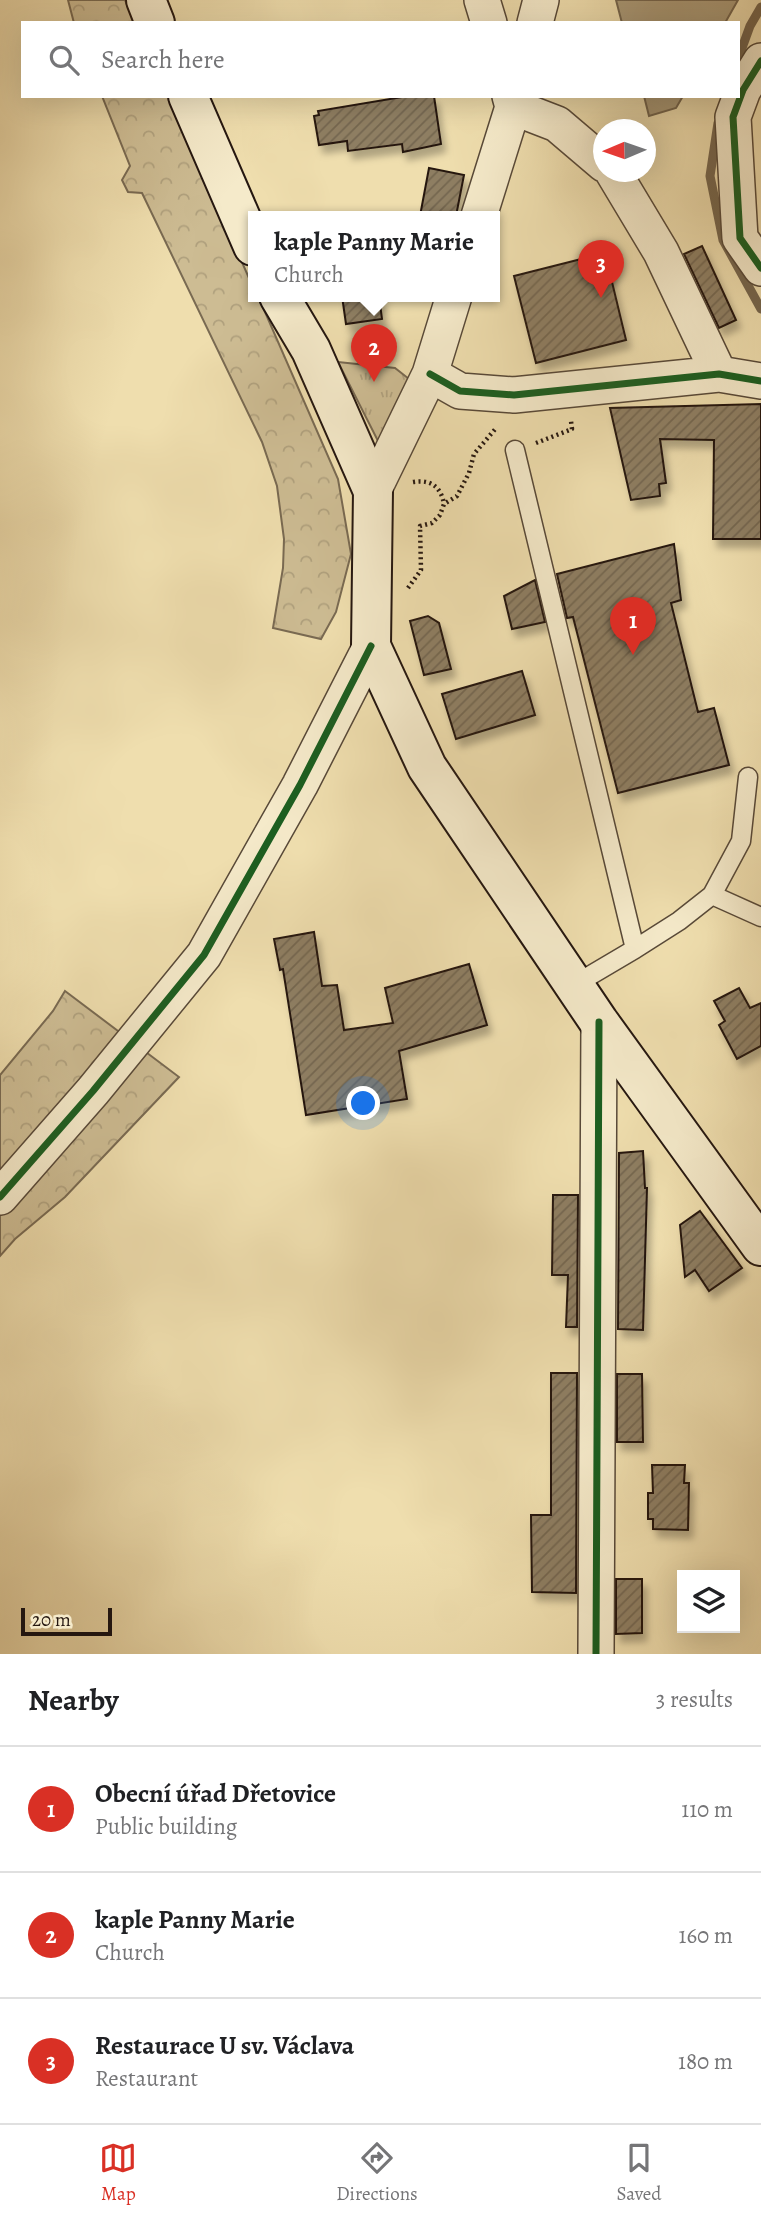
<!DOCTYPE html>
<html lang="en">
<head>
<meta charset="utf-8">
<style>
  body { margin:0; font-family:Alegreya,serif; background:#f6f6f6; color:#202124 }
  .controls { position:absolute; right:21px; bottom:21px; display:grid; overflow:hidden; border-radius:0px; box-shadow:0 7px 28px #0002 }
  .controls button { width:63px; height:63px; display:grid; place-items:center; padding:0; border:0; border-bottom:2px solid #e0e0e0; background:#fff; color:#202124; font:35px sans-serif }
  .compass { position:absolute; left:593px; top:119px; width:63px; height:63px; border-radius:50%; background:#fff; box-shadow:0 7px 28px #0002; rotate:268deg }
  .scale { position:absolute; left:21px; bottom:18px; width:91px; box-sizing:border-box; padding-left:7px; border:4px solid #251710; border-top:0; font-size:19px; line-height:24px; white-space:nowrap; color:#251710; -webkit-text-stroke:5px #f5eaca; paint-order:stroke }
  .you { position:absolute; left:364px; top:1104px; width:24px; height:24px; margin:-18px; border:5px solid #fff; border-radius:50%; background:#1a73e8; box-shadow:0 0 0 10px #1a73e833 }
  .badge { display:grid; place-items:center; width:46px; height:46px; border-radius:50%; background:#d93025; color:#fff; font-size:23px; font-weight:700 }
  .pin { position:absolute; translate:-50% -58px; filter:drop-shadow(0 2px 4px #0008) }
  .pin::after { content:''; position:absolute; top:37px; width:24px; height:21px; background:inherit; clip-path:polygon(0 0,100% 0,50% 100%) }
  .popup { position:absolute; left:248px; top:211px; width:252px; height:91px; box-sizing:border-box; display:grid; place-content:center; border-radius:0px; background:#fff; filter:drop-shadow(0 2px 5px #0005); font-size:23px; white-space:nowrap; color:#757577 }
  .popup b { font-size:26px; color:#202124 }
  .popup::after { content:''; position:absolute; left:50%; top:100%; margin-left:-14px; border:14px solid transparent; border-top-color:#fff }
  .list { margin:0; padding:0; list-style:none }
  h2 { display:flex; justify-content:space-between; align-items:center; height:91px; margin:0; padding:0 28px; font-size:30px }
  h2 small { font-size:23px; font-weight:400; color:#757577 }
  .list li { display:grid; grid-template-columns:46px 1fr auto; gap:21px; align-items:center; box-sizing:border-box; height:126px; padding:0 28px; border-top:2px solid #e0e0e0 }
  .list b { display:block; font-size:26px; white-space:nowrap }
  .list p { margin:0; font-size:23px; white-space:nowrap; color:#757577 }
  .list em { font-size:23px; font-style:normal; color:#757577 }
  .icon { flex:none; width:38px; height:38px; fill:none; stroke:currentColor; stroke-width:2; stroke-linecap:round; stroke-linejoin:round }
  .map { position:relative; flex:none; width:761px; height:1654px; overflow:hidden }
  .search { position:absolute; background:#fff; box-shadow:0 7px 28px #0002; left:21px; right:21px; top:21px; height:77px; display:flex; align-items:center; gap:18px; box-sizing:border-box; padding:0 24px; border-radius:0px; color:#757577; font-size:26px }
  .sheet { height:469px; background:#fff }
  nav { display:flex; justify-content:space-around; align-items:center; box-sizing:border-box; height:98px; border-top:2px solid #e0e0e0; background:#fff; font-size:19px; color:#757577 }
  nav a { display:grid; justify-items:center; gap:4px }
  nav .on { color:#d93025 }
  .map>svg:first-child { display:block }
  .grass { fill:url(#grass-tufts); stroke:#796a52; stroke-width:2 }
  .forest { fill:url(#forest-crowns); stroke:#796a52; stroke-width:2 }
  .water { fill:#aa9a78; stroke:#75664e; stroke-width:2 }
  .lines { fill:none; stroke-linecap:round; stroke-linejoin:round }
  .stream { stroke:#75664e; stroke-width:9 }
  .building { fill:url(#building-hatch); stroke:#251710; stroke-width:2; filter:url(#shadow) }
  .service-casing { stroke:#584938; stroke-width:21 }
  .minor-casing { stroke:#584938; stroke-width:38 }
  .secondary-casing { stroke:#251710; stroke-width:42 }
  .path { stroke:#251710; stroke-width:4.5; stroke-dasharray:2 3.5; stroke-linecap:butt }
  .service { stroke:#f5eaca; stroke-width:18 }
  .minor { stroke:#f5eaca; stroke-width:35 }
  .secondary { stroke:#f5eaca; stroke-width:38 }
  .cycleway-casing { stroke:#f5eaca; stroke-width:11 }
  .cycleway { stroke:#1b5e20; stroke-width:7 }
</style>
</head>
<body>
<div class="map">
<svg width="761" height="1654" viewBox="0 0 761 1654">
  <defs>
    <pattern id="grass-tufts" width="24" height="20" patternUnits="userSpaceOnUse" patternTransform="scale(1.75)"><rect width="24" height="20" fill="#cdbc93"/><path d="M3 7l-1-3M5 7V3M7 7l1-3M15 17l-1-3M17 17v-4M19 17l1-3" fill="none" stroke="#b0a17e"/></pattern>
    <pattern id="forest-crowns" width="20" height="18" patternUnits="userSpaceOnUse" patternTransform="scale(1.75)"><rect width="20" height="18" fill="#cdbc93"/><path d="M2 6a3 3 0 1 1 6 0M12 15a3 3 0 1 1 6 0" fill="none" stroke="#b0a17e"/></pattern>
    <pattern id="building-hatch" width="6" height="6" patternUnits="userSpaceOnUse" patternTransform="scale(1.75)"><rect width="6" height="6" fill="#8e7e62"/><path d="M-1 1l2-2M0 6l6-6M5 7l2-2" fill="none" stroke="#74664f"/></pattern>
    <filter id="shadow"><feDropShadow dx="4.5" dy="8" stdDeviation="3.5" flood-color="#0004"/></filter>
  </defs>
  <rect width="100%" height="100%" fill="#efdeae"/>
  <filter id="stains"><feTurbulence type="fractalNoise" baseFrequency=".00286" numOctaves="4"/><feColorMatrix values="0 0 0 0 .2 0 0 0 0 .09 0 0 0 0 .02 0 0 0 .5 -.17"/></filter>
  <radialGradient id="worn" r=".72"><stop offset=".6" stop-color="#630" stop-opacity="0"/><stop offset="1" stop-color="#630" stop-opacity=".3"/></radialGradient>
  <!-- grass -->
  <path class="grass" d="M 338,362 L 395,368 L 409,379 L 379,443 Z"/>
  <!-- forest -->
  <path class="forest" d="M 68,0 L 125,0 L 135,23 L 74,23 Z
    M 102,96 L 168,96 L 253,287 L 253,296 L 258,296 L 338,479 L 351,554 L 336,612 L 321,639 L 273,628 L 283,568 L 284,539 L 277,486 L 262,442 L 142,193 L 128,192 L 122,180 L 130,166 Z
    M 65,991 L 179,1077 L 65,1197 L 15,1239 L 0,1256 L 0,1075 L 53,1011 Z"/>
  <!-- water -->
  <path class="water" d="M 616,0 L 738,0 L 725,23 L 622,23 Z
    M 644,96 L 683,96 L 676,108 L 649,116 Z"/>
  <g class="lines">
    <!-- stream -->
    <path class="stream" d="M 738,59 L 750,26 L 761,7
      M 718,123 L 710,176 L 723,240 L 761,309"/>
  </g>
  <!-- building -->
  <path class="building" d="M 408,96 L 434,96 L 441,144 L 403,152 L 402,144 L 348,151 L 347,141 L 319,145 L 314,116 L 319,115 L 318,111 Z
    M 429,168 L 464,175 L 456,216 L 420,216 Z
    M 702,246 L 736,320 L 719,328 L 684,254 Z
    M 605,253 L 626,340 L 536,363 L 514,276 Z
    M 342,296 L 379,296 L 382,319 L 346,324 Z
    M 761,404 L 761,539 L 713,539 L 714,440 L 660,439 L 666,483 L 659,484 L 660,496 L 631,500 L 610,408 Z
    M 674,544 L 681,600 L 671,603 L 698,712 L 714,708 L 729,765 L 618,793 L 573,617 L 567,618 L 557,574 Z
    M 535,580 L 545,622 L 512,629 L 504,596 Z
    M 428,616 L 439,623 L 451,669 L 424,675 L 410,621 Z
    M 522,671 L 535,715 L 456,739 L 442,694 Z
    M 314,932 L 322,986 L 337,985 L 344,1030 L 393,1023 L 385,988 L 469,964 L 487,1025 L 399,1051 L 407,1099 L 306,1115 L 283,969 L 280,970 L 274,939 Z
    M 739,988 L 750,1008 L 761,1003 L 761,1046 L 737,1059 L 719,1025 L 725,1021 L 714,1001 Z
    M 643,1151 L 645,1188 L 647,1188 L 643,1330 L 618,1329 L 619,1153 Z
    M 553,1195 L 578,1195 L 577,1327 L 566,1327 L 568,1275 L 552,1275 Z
    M 700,1211 L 742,1268 L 709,1291 L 695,1270 L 685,1277 L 680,1225 Z
    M 551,1373 L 577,1373 L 576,1593 L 532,1592 L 531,1515 L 551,1515 Z
    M 617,1374 L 642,1374 L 643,1442 L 617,1442 Z
    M 652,1465 L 685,1465 L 684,1483 L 689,1483 L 688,1530 L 653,1529 L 653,1519 L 648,1519 L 648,1493 L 653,1493 Z
    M 616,1579 L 642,1579 L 642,1633 L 616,1634 Z"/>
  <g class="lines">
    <defs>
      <path id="service" d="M 515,450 L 635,949 L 574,985
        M 712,895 L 761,917
        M 635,949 L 679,921 L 712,895 L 741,841 L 748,777"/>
      <path id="minor" d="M 482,0 L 489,23
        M 535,23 L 541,0
        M 761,61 L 743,90 L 733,117 L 740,238 L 761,268
        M 516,96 L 513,107 L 557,124 L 604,164
        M 613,172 L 661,252 L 719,374
        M 479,216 L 513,107 L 510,96
        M 430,374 L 460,391 L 514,395 L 719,374 L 761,381
        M 373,491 L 430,374 L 454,296
        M 0,1197 L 93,1091 L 204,955 L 300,785 L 371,646
        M 596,1654 L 599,1022"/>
      <path id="secondary" d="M 146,0 L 155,23
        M 188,96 L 253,246
        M 279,296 L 311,350 L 373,491 L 371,646 L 427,767 L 599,1022 L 761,1246"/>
    </defs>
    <!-- service casing -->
    <use href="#service" class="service-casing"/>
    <!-- minor casing -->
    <use href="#minor" class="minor-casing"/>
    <!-- secondary casing -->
    <use href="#secondary" class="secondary-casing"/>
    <!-- path -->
    <path class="path" d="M 536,443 L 572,429 L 571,421
      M 413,482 C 431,479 441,487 444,504
      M 408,588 L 421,570 L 420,526 L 432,523 L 440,515 L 444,504 L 457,496 L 469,473 L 474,454 L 497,427"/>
    <!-- service -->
    <use href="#service" class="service"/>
    <!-- minor -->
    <use href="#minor" class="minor"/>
    <!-- secondary -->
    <use href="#secondary" class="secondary"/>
    <defs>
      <path id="cycleway" d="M 761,61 L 743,90 L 733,117 L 740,238 L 761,268
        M 430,374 L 460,391 L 514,395 L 719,374 L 761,381
        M 0,1197 L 93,1091 L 204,955 L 300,785 L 371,646
        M 596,1654 L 599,1022"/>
    </defs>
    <!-- cycleway casing -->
    <use href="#cycleway" class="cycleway-casing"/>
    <!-- cycleway -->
    <use href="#cycleway" class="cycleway"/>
  </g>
  <rect width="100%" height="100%" filter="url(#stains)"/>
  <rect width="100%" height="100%" fill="url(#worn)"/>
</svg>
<div class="controls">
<button><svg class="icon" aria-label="layers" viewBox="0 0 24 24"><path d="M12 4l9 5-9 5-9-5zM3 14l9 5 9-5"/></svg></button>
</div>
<svg class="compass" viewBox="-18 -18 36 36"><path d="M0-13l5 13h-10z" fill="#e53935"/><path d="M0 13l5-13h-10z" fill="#757577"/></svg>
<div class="scale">20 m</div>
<div class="you"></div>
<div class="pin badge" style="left:633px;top:655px">1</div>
<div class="pin badge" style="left:374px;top:382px">2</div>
<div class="popup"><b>kaple Panny Marie</b>Church</div>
<div class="pin badge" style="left:601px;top:298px">3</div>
<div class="search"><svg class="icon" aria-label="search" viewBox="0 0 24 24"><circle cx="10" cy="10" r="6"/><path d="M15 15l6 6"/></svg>Search here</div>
</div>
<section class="sheet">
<h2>Nearby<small>3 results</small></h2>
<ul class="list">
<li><span class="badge">1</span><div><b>Obecní úřad Dřetovice</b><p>Public building</p></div><em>110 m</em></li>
<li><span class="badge">2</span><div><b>kaple Panny Marie</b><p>Church</p></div><em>160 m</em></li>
<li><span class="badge">3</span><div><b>Restaurace U sv. Václava</b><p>Restaurant</p></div><em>180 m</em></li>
</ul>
</section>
<nav>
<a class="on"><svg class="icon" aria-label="map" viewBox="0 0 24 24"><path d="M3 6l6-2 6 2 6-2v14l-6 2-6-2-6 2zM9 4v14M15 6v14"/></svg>Map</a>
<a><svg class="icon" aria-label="directions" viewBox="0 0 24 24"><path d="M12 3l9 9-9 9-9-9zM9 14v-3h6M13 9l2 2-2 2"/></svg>Directions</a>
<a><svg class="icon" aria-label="saved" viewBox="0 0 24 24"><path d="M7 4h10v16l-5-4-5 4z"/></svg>Saved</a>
</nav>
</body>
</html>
